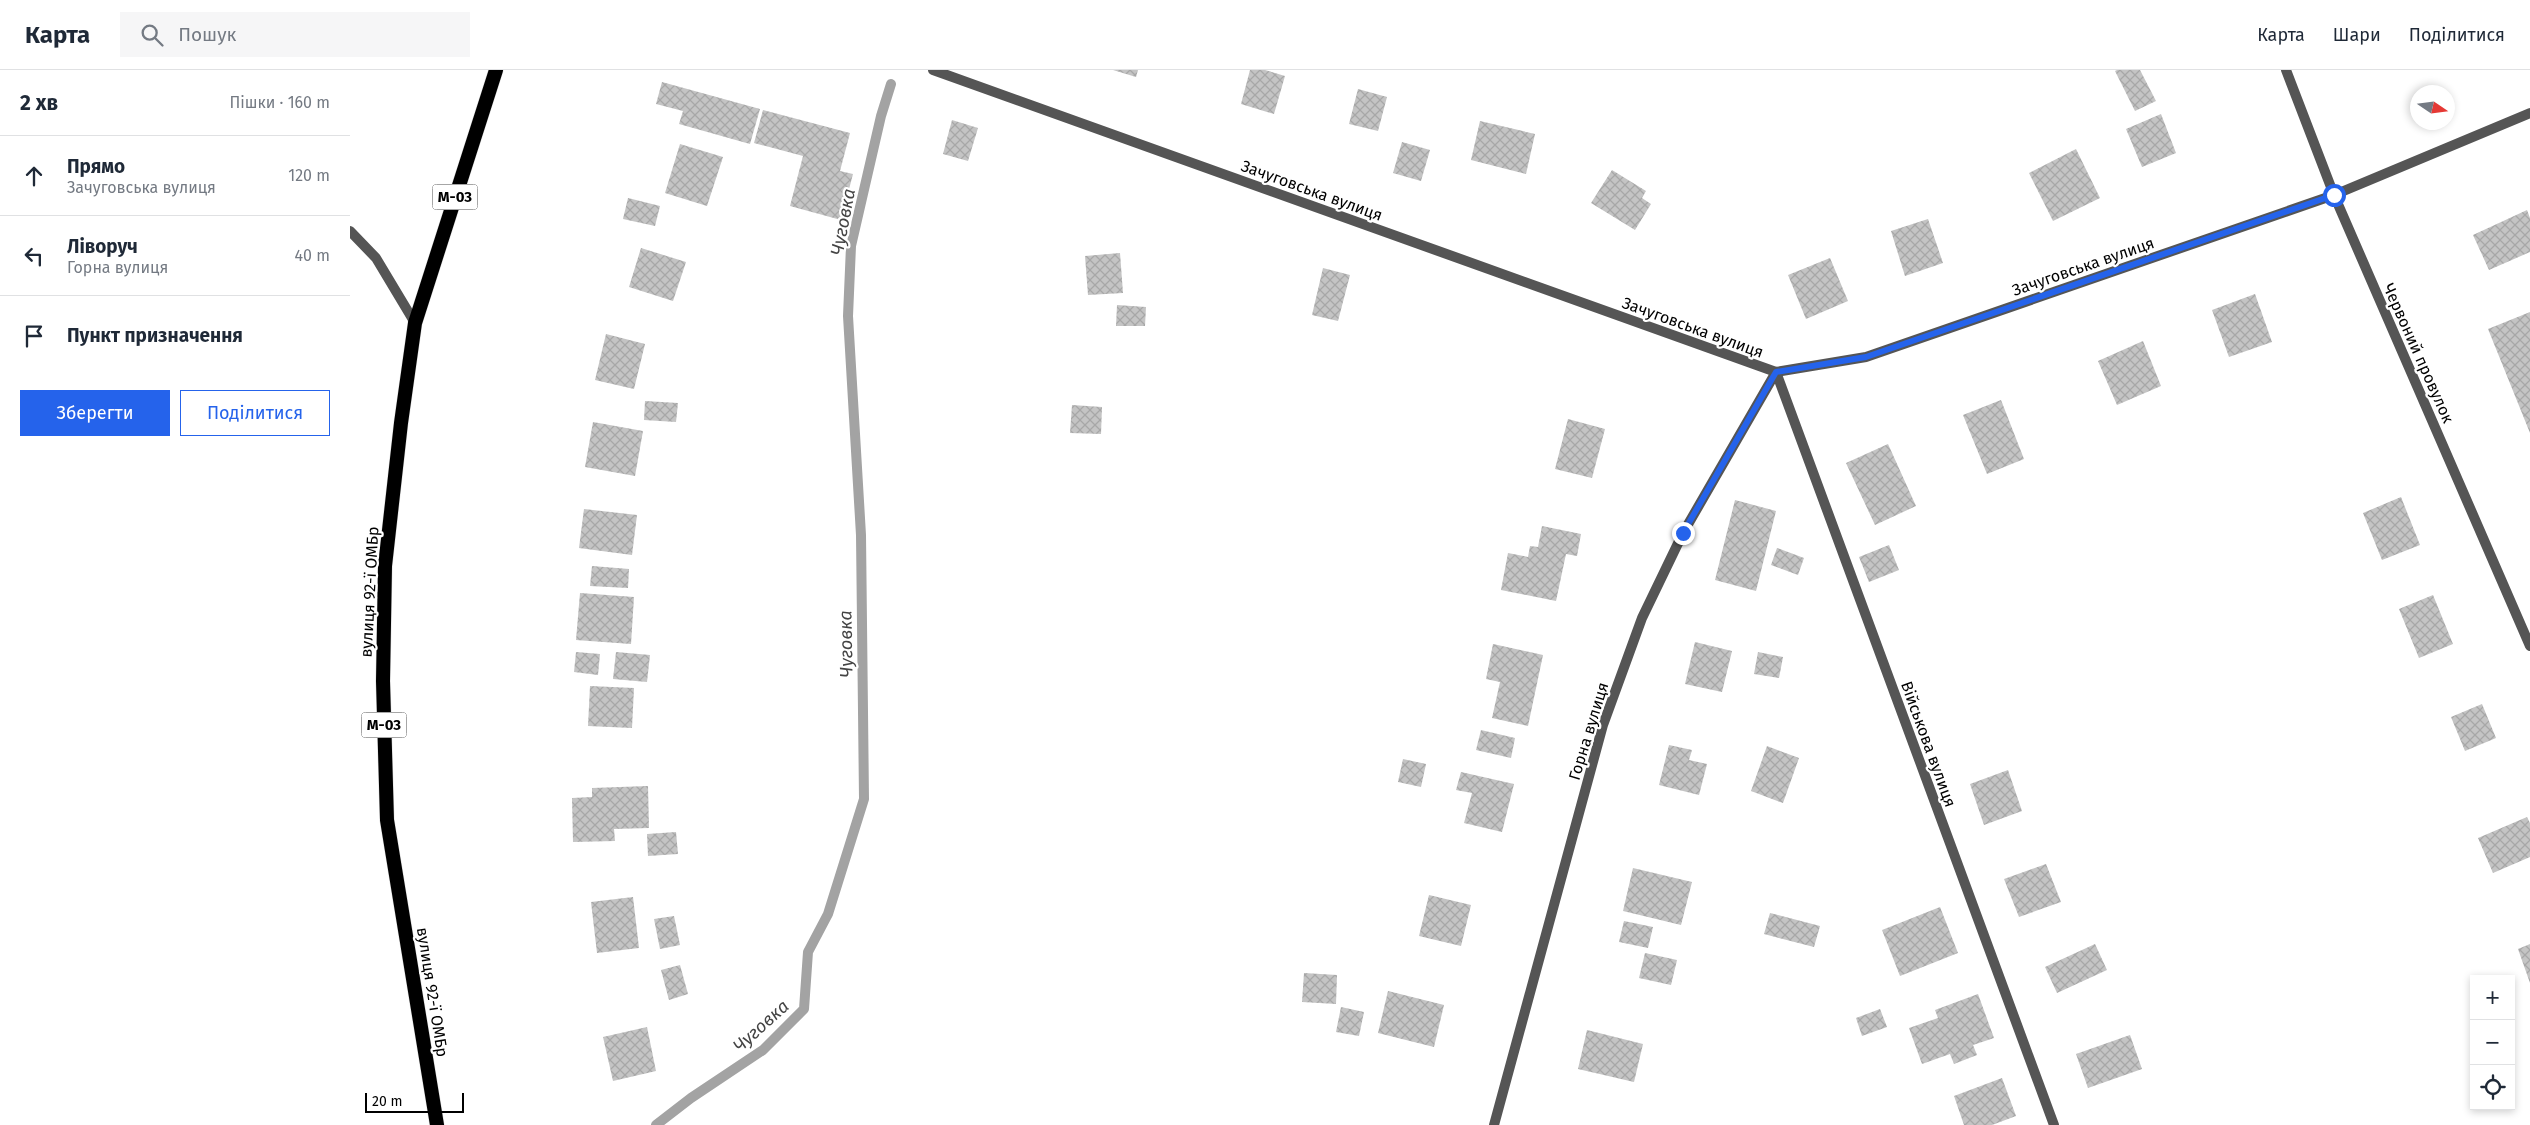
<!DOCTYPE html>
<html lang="uk">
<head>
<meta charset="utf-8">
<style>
  body { margin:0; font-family:"Fira Sans",sans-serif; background:#f6f6f7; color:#1f2937 }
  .controls { position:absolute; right:15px; bottom:15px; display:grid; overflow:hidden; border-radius:0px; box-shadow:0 2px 8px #0003 }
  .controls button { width:45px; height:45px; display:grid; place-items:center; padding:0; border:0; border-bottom:1px solid #e0e1e3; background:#fff; color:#1f2937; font:25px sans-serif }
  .compass { position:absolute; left:2060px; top:15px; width:45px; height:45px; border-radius:50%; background:#fff; box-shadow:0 2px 8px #0003; rotate:103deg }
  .scale { position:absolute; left:15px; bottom:12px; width:99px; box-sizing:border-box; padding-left:5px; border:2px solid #000; border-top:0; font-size:14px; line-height:18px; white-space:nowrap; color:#000; -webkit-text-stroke:4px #fff; paint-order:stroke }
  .stop { position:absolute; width:15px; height:15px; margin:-11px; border:4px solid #2563eb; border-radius:50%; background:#fff }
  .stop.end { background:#2563eb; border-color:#fff; box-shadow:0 1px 5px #0008 }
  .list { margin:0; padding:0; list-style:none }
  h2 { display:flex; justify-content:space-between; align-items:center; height:65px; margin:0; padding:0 20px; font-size:21px }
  h2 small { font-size:16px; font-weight:400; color:#747a83 }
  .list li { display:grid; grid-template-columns:32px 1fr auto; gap:15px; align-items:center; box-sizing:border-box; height:80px; padding:0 20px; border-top:1px solid #e0e1e3 }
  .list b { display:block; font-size:19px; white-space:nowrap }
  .list p { margin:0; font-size:16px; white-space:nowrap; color:#747a83 }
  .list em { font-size:16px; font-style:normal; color:#747a83 }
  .actions { display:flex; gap:10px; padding:15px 20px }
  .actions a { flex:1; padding:11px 0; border:1px solid #2563eb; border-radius:0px; text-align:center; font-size:18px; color:#2563eb }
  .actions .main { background:#2563eb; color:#fff }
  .icon { flex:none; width:28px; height:28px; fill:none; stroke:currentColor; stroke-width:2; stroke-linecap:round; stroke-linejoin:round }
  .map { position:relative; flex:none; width:2180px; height:1055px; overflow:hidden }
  header { display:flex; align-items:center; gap:30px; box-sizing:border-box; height:70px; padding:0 25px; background:#fff; border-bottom:1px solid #e0e1e3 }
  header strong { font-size:24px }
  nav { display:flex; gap:28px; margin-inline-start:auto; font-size:18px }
  .search { width:350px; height:45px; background:#f6f6f7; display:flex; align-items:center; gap:12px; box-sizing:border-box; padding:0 18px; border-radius:0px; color:#747a83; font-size:19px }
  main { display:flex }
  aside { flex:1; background:#fff }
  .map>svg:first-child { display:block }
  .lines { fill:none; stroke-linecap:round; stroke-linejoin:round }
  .stream { stroke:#a3a3a3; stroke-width:10 }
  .building { fill:url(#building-cross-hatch) }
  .trunk-casing { stroke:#dbdbdb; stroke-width:15 }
  .minor { stroke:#555; stroke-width:10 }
  .trunk { stroke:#000; stroke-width:14 }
  .route { stroke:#2563eb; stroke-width:6 }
  .labels { text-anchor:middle; stroke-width:4.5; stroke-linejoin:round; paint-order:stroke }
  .shield { fill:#fff; stroke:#4c4c4c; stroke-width:1 }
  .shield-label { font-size:15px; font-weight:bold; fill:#000 }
  .street-label { font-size:16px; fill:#000; stroke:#fff }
  .water-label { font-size:18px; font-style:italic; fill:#444; stroke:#fff }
</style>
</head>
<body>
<header>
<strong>Карта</strong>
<div class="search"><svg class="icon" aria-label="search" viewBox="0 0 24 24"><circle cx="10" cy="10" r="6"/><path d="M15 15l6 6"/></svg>Пошук</div>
<nav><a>Карта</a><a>Шари</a><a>Поділитися</a></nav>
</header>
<main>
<aside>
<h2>2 хв<small>Пішки · 160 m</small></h2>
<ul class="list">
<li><svg class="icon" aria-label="ahead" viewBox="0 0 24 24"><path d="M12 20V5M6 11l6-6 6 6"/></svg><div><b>Прямо</b><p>Зачуговська вулиця</p></div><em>120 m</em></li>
<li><svg class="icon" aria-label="left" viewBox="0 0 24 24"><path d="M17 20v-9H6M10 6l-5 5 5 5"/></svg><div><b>Ліворуч</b><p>Горна вулиця</p></div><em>40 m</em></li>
<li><svg class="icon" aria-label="arrive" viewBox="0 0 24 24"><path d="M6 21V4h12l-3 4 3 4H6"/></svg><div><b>Пункт призначення</b></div></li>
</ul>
<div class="actions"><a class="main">Зберегти</a><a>Поділитися</a></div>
</aside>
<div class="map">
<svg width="2180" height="1055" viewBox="0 0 2180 1055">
  <defs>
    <pattern id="building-cross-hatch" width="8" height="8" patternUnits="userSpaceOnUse" patternTransform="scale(1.25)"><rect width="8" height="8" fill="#c4c4c4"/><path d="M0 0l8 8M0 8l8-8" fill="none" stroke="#a7a7a7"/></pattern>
  </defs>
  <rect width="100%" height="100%" fill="#fff"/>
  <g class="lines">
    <!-- stream -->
    <path class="stream" d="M 306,1055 L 341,1028 L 413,980 L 454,939 L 458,882 L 478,844 L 514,729 L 511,465 L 498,246 L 501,176 L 531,46 L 541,14"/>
  </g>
  <!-- building -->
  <path class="building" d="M 763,0 L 788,0 L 786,7 Z
    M 900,0 L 915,0 L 935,6 L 924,44 L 891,34 Z
    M 1767,0 L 1790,0 L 1806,31 L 1785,41 L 1765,1 Z
    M 312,12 L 410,39 L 400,74 L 329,54 L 333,41 L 306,34 Z
    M 1008,19 L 1037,27 L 1028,61 L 999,54 Z
    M 413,40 L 500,63 L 490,101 L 503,104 L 491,150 L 440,136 L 453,86 L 404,73 Z
    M 1811,44 L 1826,83 L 1792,97 L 1776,59 Z
    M 602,50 L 628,58 L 618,91 L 593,84 Z
    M 1130,51 L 1185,64 L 1176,104 L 1121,90 Z
    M 1052,72 L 1080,80 L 1071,111 L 1043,103 Z
    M 330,74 L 373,87 L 357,136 L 315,123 Z
    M 1726,79 L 1750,128 L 1703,151 L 1679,103 Z
    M 1262,100 L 1296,121 L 1292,128 L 1301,134 L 1285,160 L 1241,133 Z
    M 278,128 L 310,136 L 305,156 L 273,149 Z
    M 2177,140 L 2180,148 L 2180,182 L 2139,200 L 2123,165 Z
    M 1578,149 L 1593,193 L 1555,206 L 1541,161 Z
    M 291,178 L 336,192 L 323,231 L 279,217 Z
    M 770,183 L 773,223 L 738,225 L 735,186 Z
    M 1480,188 L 1498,231 L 1456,249 L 1438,205 Z
    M 973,198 L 1000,205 L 988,251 L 962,245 Z
    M 1905,224 L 1922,272 L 1879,287 L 1862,240 Z
    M 767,235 L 796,237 L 795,256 L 766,256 Z
    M 2180,242 L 2180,363 L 2138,259 Z
    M 256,264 L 295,274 L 284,319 L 245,310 Z
    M 1793,271 L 1811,316 L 1767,335 L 1748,291 Z
    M 1651,330 L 1674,389 L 1637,404 L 1613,345 Z
    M 295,331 L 328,333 L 326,352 L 294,350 Z
    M 722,335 L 752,337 L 751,364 L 720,363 Z
    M 1218,349 L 1255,359 L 1242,408 L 1205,399 Z
    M 243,352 L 293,361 L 285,406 L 235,397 Z
    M 1538,374 L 1566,436 L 1525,455 L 1496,393 Z
    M 2051,427 L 2070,475 L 2032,490 L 2013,443 Z
    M 1385,430 L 1426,441 L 1406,521 L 1365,510 Z
    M 234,439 L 287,445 L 282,485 L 229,478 Z
    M 1192,456 L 1231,464 L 1227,486 L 1216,484 L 1206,531 L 1151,520 L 1158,483 L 1178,487 L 1180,476 L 1188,477 Z
    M 1539,475 L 1549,500 L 1519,512 L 1509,487 Z
    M 1427,478 L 1454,488 L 1448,505 L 1421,495 Z
    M 242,496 L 279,499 L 278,518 L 240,516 Z
    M 230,523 L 284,527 L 281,574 L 226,570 Z
    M 2083,525 L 2103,574 L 2069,588 L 2049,539 Z
    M 1345,572 L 1382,581 L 1372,622 L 1335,614 Z
    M 1143,574 L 1193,585 L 1178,656 L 1142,648 L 1150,612 L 1136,609 Z
    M 226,582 L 250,584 L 248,605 L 224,602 Z
    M 266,582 L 300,585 L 297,612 L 263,609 Z
    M 1408,582 L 1433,587 L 1429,608 L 1404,604 Z
    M 240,616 L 284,618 L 282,658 L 238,656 Z
    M 2132,634 L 2146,668 L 2115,681 L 2101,647 Z
    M 1131,660 L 1165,668 L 1161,688 L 1126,680 Z
    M 1319,675 L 1342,680 L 1339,690 L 1357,694 L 1349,725 L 1309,715 Z
    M 1417,676 L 1449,688 L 1433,733 L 1401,721 Z
    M 1053,689 L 1076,694 L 1071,717 L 1048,712 Z
    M 1658,700 L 1672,741 L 1634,755 L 1620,714 Z
    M 1111,702 L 1164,714 L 1152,762 L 1114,753 L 1122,723 L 1106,720 Z
    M 298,716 L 299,758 L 264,759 L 265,771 L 223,772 L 222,728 L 242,727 L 242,718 Z
    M 2177,747 L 2180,753 L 2180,787 L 2143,803 L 2128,768 Z
    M 326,762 L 328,784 L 298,786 L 297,764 Z
    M 1696,794 L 1711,832 L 1669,847 L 1654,809 Z
    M 1283,798 L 1342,812 L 1331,855 L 1273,841 Z
    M 1079,825 L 1121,835 L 1111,876 L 1069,866 Z
    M 283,827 L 289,878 L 247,883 L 241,832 Z
    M 1590,837 L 1608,883 L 1550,906 L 1532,860 Z
    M 1420,843 L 1470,856 L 1464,877 L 1414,864 Z
    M 324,846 L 330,875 L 310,879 L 304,849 Z
    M 1274,851 L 1303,857 L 1298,878 L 1269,872 Z
    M 1745,874 L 1757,900 L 1707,923 L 1695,897 Z
    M 2180,874 L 2180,913 L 2168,879 Z
    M 1295,883 L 1327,890 L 1321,915 L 1289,908 Z
    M 330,895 L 338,924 L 319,930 L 311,900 Z
    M 954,903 L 987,905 L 986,934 L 952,932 Z
    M 1038,921 L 1094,935 L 1084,977 L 1028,963 Z
    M 1628,924 L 1644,968 L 1623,975 L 1627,985 L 1604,994 L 1600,984 L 1572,994 L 1559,958 L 1588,948 L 1585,940 Z
    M 991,937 L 1014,942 L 1009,966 L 986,962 Z
    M 1530,939 L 1537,957 L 1512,966 L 1506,948 Z
    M 297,957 L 306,1001 L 263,1011 L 253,967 Z
    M 1237,960 L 1293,974 L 1284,1012 L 1228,999 Z
    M 1780,965 L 1792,999 L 1738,1018 L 1726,984 Z
    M 1652,1008 L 1666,1046 L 1642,1055 L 1614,1055 L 1604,1026 Z"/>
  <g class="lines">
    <defs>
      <path id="trunk" d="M 87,1055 L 37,750 L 33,611 L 35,496 L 51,353 L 65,253 L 146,0"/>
    </defs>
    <!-- trunk casing -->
    <use href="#trunk" class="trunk-casing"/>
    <!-- minor -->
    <path class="minor" d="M 583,0 L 1426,302 L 1516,287 L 1984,125 L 2180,43
      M 1936,0 L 1984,125 L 2180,576
      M 0,161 L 26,188 L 65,253
      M 1426,302 L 1704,1055
      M 1144,1055 L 1253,655 L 1292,548 L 1333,463 L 1426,302"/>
    <!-- trunk -->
    <use href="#trunk" class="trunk"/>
  </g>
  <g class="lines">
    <!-- route -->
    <path class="route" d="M 1333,463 L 1426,302 L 1516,287 L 1984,125"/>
  </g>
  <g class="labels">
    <!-- shield labels -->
    <g class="shield">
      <rect x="82.5" y="114.5" width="45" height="25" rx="4"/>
      <rect x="11.5" y="642.5" width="45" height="25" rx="4"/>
    </g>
    <g class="shield-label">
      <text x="105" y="132">М-03</text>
      <text x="34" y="660">М-03</text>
    </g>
    <!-- street labels -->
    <g class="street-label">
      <text transform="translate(962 120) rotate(20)" y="6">Зачуговська вулиця</text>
      <text transform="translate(1733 196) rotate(-19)" y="6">Зачуговська вулиця</text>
      <text transform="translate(1343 257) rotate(20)" y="6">Зачуговська вулиця</text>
      <text transform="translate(2069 283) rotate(66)" y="6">Червоний провулок</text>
      <text transform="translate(19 522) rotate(-87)" y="6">вулиця 92-ї ОМБр</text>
      <text transform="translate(1238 661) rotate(-73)" y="6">Горна вулиця</text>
      <text transform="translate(1579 674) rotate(70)" y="6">Військова вулиця</text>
      <text transform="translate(83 922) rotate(81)" y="6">вулиця 92-ї ОМБр</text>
    </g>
    <!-- water labels -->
    <g class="water-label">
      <text transform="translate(493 152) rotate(-79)" y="6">Чуговка</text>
      <text transform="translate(496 574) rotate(-91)" y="6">Чуговка</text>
      <text transform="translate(411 956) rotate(-42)" y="6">Чуговка</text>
    </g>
  </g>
</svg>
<div class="controls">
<button>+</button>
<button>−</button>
<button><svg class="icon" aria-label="locate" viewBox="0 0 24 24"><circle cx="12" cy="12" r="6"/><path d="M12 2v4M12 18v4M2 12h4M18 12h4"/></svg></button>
</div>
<svg class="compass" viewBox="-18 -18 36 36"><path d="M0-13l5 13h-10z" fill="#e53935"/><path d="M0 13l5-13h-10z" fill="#747a83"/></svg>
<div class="scale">20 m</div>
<div class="stop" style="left:1984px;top:125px"></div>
<div class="stop end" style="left:1333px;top:463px"></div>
</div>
</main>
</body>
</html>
